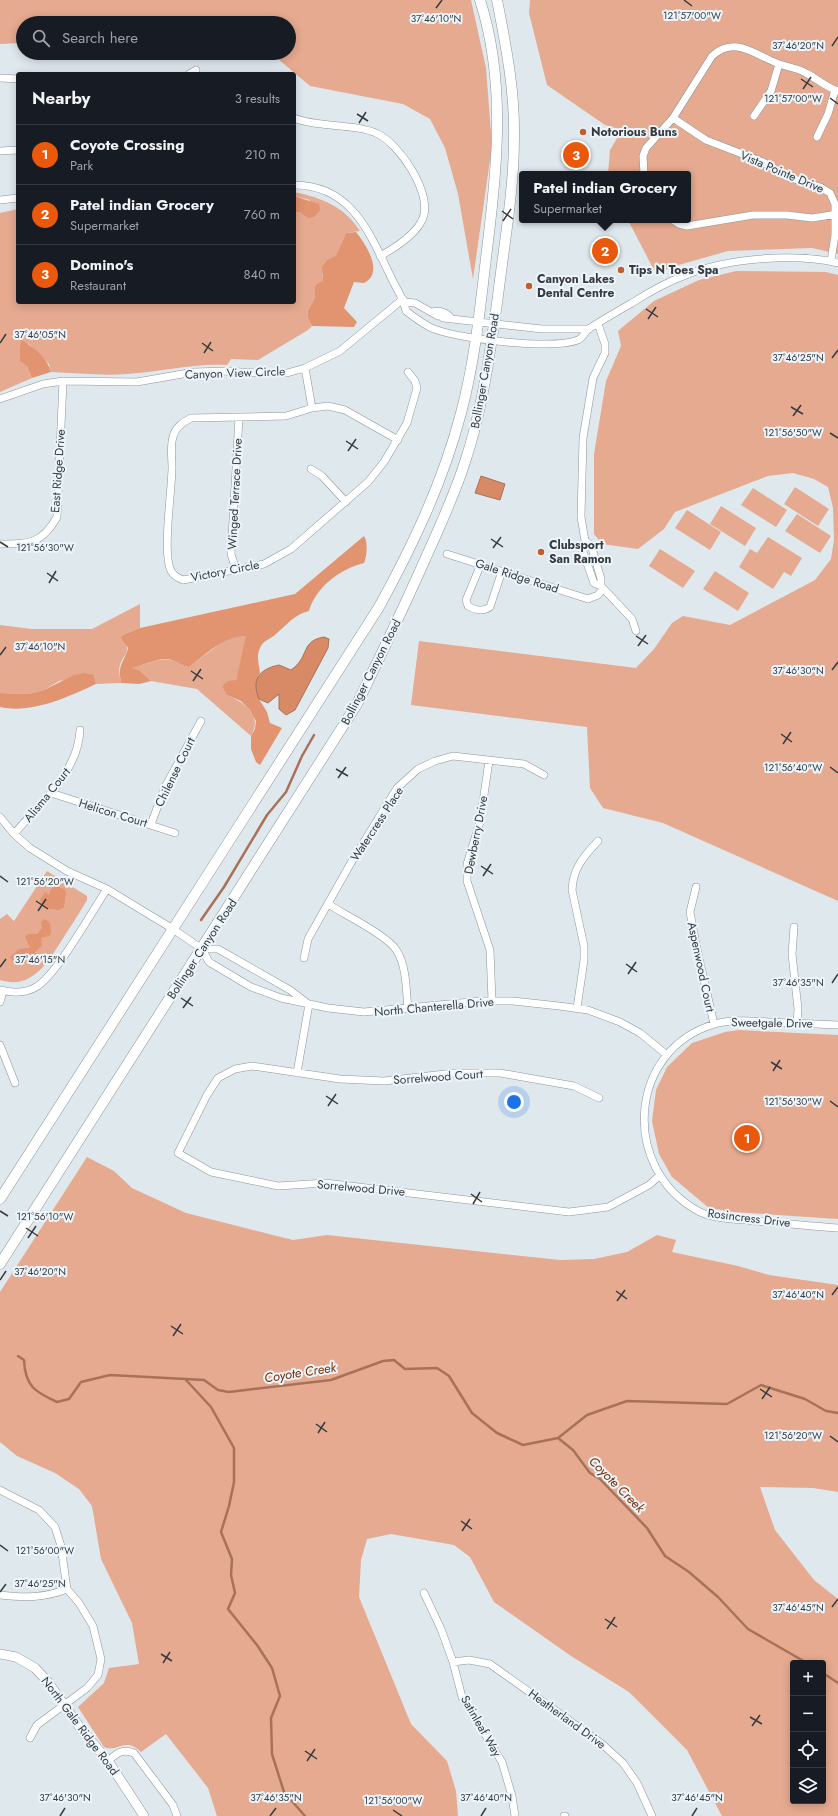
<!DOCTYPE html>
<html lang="en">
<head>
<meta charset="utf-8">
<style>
  body { margin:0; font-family:Jost,sans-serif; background:#20242c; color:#f1f3f6 }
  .controls { position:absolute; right:12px; bottom:12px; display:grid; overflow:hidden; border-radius:4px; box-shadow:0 2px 10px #0003 }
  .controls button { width:36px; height:36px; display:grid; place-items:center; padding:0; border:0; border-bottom:1px solid #363941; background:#171b24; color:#f1f3f6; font:20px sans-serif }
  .you { position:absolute; left:514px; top:1102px; width:14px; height:14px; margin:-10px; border:3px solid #fff; border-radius:50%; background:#1a73e8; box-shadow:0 0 0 6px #1a73e833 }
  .badge { display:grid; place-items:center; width:26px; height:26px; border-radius:50%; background:#ea580c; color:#fff; font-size:13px; font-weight:700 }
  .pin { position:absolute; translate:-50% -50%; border:2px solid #fff; box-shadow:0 1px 4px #0006 }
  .popup { position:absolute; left:519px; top:171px; width:172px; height:52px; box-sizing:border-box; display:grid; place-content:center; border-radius:4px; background:#171b24; filter:drop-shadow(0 1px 3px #0005); font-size:13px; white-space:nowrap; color:#9ea1a6 }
  .popup b { font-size:15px; color:#f1f3f6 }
  .popup::after { content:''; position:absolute; left:50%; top:100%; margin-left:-8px; border:8px solid transparent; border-top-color:#171b24 }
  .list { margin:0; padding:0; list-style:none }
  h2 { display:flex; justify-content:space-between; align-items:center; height:52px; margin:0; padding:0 16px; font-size:17px }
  h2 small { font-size:13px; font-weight:400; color:#9ea1a6 }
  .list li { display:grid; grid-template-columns:26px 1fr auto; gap:12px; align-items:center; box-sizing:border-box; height:60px; padding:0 16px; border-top:1px solid #363941 }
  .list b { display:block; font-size:15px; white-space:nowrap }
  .list p { margin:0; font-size:13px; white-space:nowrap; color:#9ea1a6 }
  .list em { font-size:13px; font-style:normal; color:#9ea1a6 }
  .icon { flex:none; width:22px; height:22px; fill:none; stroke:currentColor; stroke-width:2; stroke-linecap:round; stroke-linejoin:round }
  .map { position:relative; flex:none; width:838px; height:1816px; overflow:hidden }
  .search { position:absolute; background:#171b24; box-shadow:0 2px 10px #0003; left:16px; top:16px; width:280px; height:44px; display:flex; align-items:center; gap:10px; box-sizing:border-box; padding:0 14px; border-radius:22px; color:#9ea1a6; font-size:15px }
  .panel { position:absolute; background:#171b24; box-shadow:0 2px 10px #0003; left:16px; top:72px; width:280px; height:232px; border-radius:4px }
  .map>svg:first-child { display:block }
  .green { fill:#e6aa90; fill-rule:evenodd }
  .forest { fill:#e29370 }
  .water { fill:#d88966; stroke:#a8725a }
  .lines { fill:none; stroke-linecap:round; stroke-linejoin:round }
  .stream { stroke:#a8725a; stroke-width:2.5 }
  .minor-casing { stroke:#8c959a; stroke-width:8 }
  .tertiary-casing { stroke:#8c959a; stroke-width:10 }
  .secondary-casing { stroke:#8c959a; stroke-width:11 }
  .minor { stroke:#fff; stroke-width:7 }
  .tertiary { stroke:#fff; stroke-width:9 }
  .secondary { stroke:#fff; stroke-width:10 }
  .ticks { fill:none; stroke:#373b3d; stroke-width:1.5 }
  .poi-dot { fill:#c35e2c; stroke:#ecf5fb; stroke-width:1.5 }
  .labels { text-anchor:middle; stroke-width:4; stroke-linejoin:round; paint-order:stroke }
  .poi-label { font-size:12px; font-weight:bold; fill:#373b3d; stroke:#ecf5fb; text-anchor:start }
  .street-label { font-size:12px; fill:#373b3d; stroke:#ecf5fb }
  .water-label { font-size:13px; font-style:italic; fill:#783109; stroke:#ecf5fb }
  .ticks-label { font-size:10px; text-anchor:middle; fill:#373b3d; stroke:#ecf5fb; stroke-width:4; stroke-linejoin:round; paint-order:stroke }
</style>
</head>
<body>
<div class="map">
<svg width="838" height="1816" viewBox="0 0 838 1816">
  <rect width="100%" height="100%" fill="#dfe8ed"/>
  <!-- green -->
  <path class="green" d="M 0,0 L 471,0 L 486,68 L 492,146 L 473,279 L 458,194 L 445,148 L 430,119 L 403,104 L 310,86 L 271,53 L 289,53 L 289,23 L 23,23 L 23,43 L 0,44 Z
    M 530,0 L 838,0 L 838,254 L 812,248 L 728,251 L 675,266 L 656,274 L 628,220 L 688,220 L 688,174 L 608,174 L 610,150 L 622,130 L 605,125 L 547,85 L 529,13 Z
    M 294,192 C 322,198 344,206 360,231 L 346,233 L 336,257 L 327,260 L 322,275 L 324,281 L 314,288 C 320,306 299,305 312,326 L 308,330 L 258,360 L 231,359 L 227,365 C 193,363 161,372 127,374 C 102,376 76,373 51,372 L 49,364 L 28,343 L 27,366 L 32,378 L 0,392 L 0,213 L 18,209 L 18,302 L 294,302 L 294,212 L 300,212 L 310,200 L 294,196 Z
    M 736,271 L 826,272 L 838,275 L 838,901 L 663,823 L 603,808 L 590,788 L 587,727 L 411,705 L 419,641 L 636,668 L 654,649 L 672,623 L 683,616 L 730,625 L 815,580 L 831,559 L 834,540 L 833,508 L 828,487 L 814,479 L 793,473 L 768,476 L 675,512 L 664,529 L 638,549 L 602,544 L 594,534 L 594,454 L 606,381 L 621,346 L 618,331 L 654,301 L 699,280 Z
    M 795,487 L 829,509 L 818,526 L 784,504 Z
    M 753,488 L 787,510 L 776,527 L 741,505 Z
    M 721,506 L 756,528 L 745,546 L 710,524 Z
    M 687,510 L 721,532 L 710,550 L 675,528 Z
    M 797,514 L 831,536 L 820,553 L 785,531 Z
    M 768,537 L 802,558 L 791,576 L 784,572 L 773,589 L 739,567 L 750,549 L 757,553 Z
    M 660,549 L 695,571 L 683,588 L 649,566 Z
    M 715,571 L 749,593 L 738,611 L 703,589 Z
    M 140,604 L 140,628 L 123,635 C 133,660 121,651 119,671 C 119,675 121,679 121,683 L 96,684 L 94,675 L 59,681 L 44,690 L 28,694 L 0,693 L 0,625 L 32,629 L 92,629 Z
    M 238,636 L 247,636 L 236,680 L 227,695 C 245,703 263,715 251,736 L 197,689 L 151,681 L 139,670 L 130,668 C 143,666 158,657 171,660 C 178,661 182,666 189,667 L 225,640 Z
    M 47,871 L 87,896 L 87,900 C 79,914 70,927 62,940 C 47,963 32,990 0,980 L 0,919 L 7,914 L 14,921 Z
    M 739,1030 L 838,1035 L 838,1219 L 734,1212 L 709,1208 L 672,1177 L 659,1154 L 652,1121 L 656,1090 L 667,1067 L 692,1043 L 725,1032 Z
    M 87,1157 L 114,1171 L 132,1188 L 186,1213 L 293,1240 L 327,1235 L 560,1260 L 594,1259 L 627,1252 L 657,1235 L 676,1240 L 672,1252 L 738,1266 L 769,1275 L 838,1285 L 838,1492 L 813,1488 L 760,1487 L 775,1530 L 814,1580 L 838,1599 L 838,1816 L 722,1816 L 687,1750 L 629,1692 L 571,1656 L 494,1602 L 470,1557 L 454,1545 L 391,1534 L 367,1539 L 361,1560 L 359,1597 L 411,1724 L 447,1761 L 456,1791 L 458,1816 L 217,1816 L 208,1788 L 166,1734 L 141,1752 C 125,1736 118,1753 104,1747 L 78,1707 L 104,1683 L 109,1668 L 139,1664 L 132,1623 L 101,1559 L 92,1506 L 79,1489 L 55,1473 L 17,1456 L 0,1442 L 0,1292 ZM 793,1663 L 823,1663 L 823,1801 L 793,1801 Z"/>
  <!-- forest -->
  <path class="forest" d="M 294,196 L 319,204 L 320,210 L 314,217 L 308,218 L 300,212 L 294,212 Z
    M 356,232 C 364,242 379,264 371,277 C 370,279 366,282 364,283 L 354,282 L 344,308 L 357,322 L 354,327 L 312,326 C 299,305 320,306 314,288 L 317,284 L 323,281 L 322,267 L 327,260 L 336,256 L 346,233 Z
    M 21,340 C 33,346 48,359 51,372 L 32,378 L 27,366 L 20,361 L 20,349 Z
    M 364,536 C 368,541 367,557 364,563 C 340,569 316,587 309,611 C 293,615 288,624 276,634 C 271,639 263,640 260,648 C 256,656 259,664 260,673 L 258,676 L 259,699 L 267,712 L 270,723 L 282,728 L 260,765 L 256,762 L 251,749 L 251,736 L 255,729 L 256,721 L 250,710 L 241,701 L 227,695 L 222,686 L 228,681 L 236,680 L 246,636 C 223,636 207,654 189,667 C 182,666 178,662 172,660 C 159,656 144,666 132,668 L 139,670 L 151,681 L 139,684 L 121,683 C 121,679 119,674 120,670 C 121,661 127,656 128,648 L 121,638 L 123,635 L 140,628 L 295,594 Z
    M 84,673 L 94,675 L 96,684 C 68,697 32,714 0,707 L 0,693 L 28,694 L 44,690 L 74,675 Z
    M 56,886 L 64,889 L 66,892 L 64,907 L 59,910 L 44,908 L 40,900 L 45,892 L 49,895 L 51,889 Z
    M 45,919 L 50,923 L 51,933 L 49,936 L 41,938 L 42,946 L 35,952 L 33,962 L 23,963 L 17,965 L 13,963 L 10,957 L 19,949 L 30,948 L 25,937 L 28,934 L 37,934 L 42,928 L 41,922 Z"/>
  <!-- water -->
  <path class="water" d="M 481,476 L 505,484 L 500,500 L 475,493 Z
    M 324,637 L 329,639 L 328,648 L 295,710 L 286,715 L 279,709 L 279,694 L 268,703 L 259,699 C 251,680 259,669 279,665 L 291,670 C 310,657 300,641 324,637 Z"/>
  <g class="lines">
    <!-- stream -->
    <path class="stream" d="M 201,920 L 224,887 L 267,815 L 286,792 L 302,756 L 314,735
      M 18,1356 L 24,1360 C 25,1386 35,1392 57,1402 L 69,1399 L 81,1382 L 110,1375 L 204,1380 L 218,1390 L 229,1392 L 331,1380 L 383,1361 L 394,1360 L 405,1369 L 437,1368 L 449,1376 L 472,1413 L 497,1433 L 523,1445 L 558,1438 L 587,1415 L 627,1401 L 727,1404 L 761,1385 L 805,1399 L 826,1411 L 838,1413
      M 186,1380 L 211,1407 L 234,1448 L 234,1482 L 229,1506 L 221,1532 L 232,1559 L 231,1575 L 235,1593 L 228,1609 L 257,1645 L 272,1668 L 280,1696 L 271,1718 L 272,1754 L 284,1792 L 305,1816
      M 558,1438 L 573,1450 L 590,1473 L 600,1479 L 647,1528 L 665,1556 L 689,1572 L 718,1597 L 748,1629 L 807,1663
      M 823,1673 L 838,1683"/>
    <defs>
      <path id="minor" d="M 189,74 L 196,70
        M 0,78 L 18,79
        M 754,116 L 771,91 L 779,64
        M 294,118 C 318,128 355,123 378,134 C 400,145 429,189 424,215 C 420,232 395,248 380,256
        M 673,118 L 706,140 L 763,162 L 788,177 L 820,187 L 830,193 L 835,204 L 835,235 L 831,261
        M 817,137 L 828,114 L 835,90
        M 0,151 L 18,150
        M 644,174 L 643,156 L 646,148 L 673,118 L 712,56 C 735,35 755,55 779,64 C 788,67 798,68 806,73 C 816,78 827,88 838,91
        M 294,185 C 351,185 369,232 390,275 C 395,287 404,298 406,311 C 415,318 424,325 434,329 C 462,339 551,350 578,340 C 583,338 585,331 590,328 C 604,319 618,311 632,303 C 649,292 667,282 686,275 C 728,258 794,253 838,263
        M 0,200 L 18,198
        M 673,220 L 679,224 L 687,226 L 753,215 L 787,215 L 812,218 L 838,214
        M 405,302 L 415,303 L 438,316
        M 432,312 C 441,310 446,312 451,318
        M 443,318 L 542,329 L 589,329
        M 598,324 L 605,344 L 605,353 L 593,378 L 583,438 L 581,517 L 585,541 L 582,549 L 594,583 L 601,586 L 632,619 L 636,631
        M 305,368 L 312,408
        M 0,399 L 43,384 L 63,381 L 137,382 L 194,372 L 227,371 L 257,373 L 287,373 L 305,368 L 340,351 L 403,299
        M 398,440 L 345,410 L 328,406 L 312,408 L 286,416 L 191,418 C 183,422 175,427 173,437 C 170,447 172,457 172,467 C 172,490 162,553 171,571 C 174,576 178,578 183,580 L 264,564 L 291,549 L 368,482 L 384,462 L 407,423 L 417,388 L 415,381 L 408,372
        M 311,469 L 322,476 L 346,502
        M 585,541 L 591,545 L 601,579 L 601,586
        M 0,544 C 29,544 42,544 57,517 L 63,381
        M 447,554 L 588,599 L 598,595 L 603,589
        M 481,564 L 466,600 L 468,606 C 474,610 483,612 490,607 L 502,571
        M 236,570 L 231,554 L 239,418
        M 489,761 L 480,822 L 467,864 L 467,881 L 490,950 L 492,1001
        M 51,793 L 175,833
        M 0,817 L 14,834 L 30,848 L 67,871 L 107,889 L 173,929 L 202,949 L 209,962 L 251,987 L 281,998 L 328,1008 L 364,1012 L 481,1001 L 513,1001 L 559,1006 L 588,1010 L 620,1022 L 640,1033 L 667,1055
        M 151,824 L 165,787 L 201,721
        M 14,834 C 40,803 78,773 80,730
        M 696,887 L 690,912 L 696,945 L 714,1024
        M 328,904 C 345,915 387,935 397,951 C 407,968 406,991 408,1009
        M 794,927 L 792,954 L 798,1009 L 797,1023
        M 202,949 L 218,949 L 290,990 L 307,1003
        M 304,958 L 308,939 L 352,861 L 397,788 L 418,769 L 435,761 L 453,756 L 524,764 L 544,775
        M 0,990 C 12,993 26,993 36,987 C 57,975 92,911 107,889
        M 0,1002 L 3,991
        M 577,1008 L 584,960 L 584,946 L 572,890 C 573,868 584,856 598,841
        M 838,1025 C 815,1024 792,1023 769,1022 C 751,1021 732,1019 715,1024 C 628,1049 620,1168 698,1211 C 713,1219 736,1219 754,1221 C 782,1223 810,1226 838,1228
        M 0,1045 L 15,1083
        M 297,1073 L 309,1004
        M 599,1098 L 574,1086 L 500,1073 L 454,1073 L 384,1081 L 340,1079 L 252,1066 L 235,1069 L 218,1078 L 207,1095 L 178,1153 L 211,1172 L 278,1186 L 325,1183 L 569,1212 L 608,1207 L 649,1185 L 659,1176
        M 0,1490 L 39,1510 L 55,1527 L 61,1546 L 67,1589 L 79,1603 L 93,1626 L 101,1659 L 98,1675 L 87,1688 L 37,1725 L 30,1738
        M 424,1593 L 441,1629 L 453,1662 L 462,1697 L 502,1762 L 512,1796 L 515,1816
        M 0,1595 C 24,1598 44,1598 67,1589
        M 453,1662 L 469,1660 L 490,1664 L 601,1743 L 623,1763 L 637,1783 L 652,1816
        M 108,1761 C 116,1754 122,1748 134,1753 L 173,1805 L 177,1816
        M 564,1816 L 565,1816"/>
      <path id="tertiary" d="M 0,1654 L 16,1657 L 35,1668 L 48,1682 L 81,1729 L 108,1761 L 144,1816"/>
      <path id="secondary" d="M 0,1199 L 379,607 C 413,545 443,482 461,413 C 476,357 481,299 488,241 C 498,161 505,78 480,0
        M 0,1264 L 357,704 C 380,657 402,611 423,564 C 438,530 454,497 465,462 C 483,408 490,352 498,296 C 504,244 514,191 514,138 C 515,91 506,46 497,0"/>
    </defs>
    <!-- minor casing -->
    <use href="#minor" class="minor-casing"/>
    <!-- tertiary casing -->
    <use href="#tertiary" class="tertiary-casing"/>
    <!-- secondary casing -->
    <use href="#secondary" class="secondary-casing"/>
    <!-- minor -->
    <use href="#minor" class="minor"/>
    <!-- tertiary -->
    <use href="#tertiary" class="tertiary"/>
    <!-- secondary -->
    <use href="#secondary" class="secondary"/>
  </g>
  <!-- ticks -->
  <path class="ticks" d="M 684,0 L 692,6M 436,8 L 442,0M 832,46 L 838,37M 801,79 L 813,87M 803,89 L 811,77M 830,98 L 838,104M 357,114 L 368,121M 359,123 L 366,112M 502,211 L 513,219M 503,221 L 511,209M 646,309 L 658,317M 648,319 L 656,307M 0,343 L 6,334M 202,343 L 213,351M 204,353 L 211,342M 832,358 L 838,350M 791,407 L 803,414M 793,416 L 801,405M 830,433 L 838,438M 346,441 L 358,449M 348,451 L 356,439M 491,539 L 503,547M 0,542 L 8,547M 493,548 L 501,537M 47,573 L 58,581M 49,583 L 56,571M 636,636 L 648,644M 638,646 L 646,635M 0,655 L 6,647M 832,670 L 838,662M 191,671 L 203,679M 193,681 L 201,669M 781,734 L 792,742M 783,744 L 791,732M 830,767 L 838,773M 336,769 L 348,776M 338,778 L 346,767M 481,866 L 493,874M 0,876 L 8,882M 483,876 L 491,864M 36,901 L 48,909M 38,911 L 46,899M 626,964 L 637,972M 0,967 L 6,959M 628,974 L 636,962M 832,983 L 838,974M 181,998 L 193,1006M 183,1008 L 191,997M 771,1062 L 782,1069M 773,1071 L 780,1060M 326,1096 L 338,1104M 830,1101 L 838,1107M 328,1106 L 336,1094M 471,1194 L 482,1202M 473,1204 L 480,1192M 0,1211 L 8,1216M 26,1228 L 38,1236M 28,1238 L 36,1226M 0,1280 L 6,1271M 616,1291 L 627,1299M 832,1295 L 838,1287M 617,1301 L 625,1290M 171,1326 L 183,1334M 173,1336 L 181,1324M 760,1389 L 772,1397M 762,1399 L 770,1387M 316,1424 L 327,1432M 318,1433 L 325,1422M 830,1436 L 838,1442M 461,1521 L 472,1529M 462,1531 L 470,1519M 0,1545 L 8,1551M 0,1592 L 6,1584M 832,1607 L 838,1599M 605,1619 L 617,1627M 607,1629 L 615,1617M 161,1654 L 172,1661M 163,1663 L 170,1652M 750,1717 L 762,1724M 752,1726 L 760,1715M 305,1751 L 317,1759M 307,1761 L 315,1749M 393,1810 L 402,1816M 60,1816 L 65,1808M 270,1816 L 276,1808M 481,1816 L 486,1808M 692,1816 L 697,1808"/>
  <!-- markers -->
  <g class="poi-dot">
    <circle cx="583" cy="132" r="4"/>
    <circle cx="621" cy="270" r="4"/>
    <circle cx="529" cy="286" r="4"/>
    <circle cx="541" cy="552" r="4"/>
  </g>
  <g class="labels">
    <!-- poi labels -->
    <g class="poi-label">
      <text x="591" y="136">Notorious Buns</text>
      <text x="629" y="274">Tips N Toes Spa</text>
      <text x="537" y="283">Canyon Lakes<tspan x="537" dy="14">Dental Centre</tspan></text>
      <text x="549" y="549">Clubsport<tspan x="549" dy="14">San Ramon</tspan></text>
    </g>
    <!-- street labels -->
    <g class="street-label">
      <text transform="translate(782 172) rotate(23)" y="4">Vista Pointe Drive</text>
      <text transform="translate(485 371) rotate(-80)" y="4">Bollinger Canyon Road</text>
      <text transform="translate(235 373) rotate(-2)" y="4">Canyon View Circle</text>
      <text transform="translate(58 471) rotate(-86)" y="4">East Ridge Drive</text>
      <text transform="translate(235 494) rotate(-87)" y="4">Winged Terrace Drive</text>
      <text transform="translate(225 571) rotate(-11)" y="4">Victory Circle</text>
      <text transform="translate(517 576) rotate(18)" y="4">Gale Ridge Road</text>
      <text transform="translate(371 672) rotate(-63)" y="4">Bollinger Canyon Road</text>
      <text transform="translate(175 772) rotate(-64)" y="4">Chilense Court</text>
      <text transform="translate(47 795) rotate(-51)" y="4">Alisma Court</text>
      <text transform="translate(113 813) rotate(17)" y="4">Helicon Court</text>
      <text transform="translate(377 824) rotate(-57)" y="4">Watercress Place</text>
      <text transform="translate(476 835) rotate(-79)" y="4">Dewberry Drive</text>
      <text transform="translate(202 949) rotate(-57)" y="4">Bollinger Canyon Road</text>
      <text transform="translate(701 967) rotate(78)" y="4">Aspenwood Court</text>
      <text transform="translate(434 1007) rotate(-5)" y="4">North Chanterella Drive</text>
      <text transform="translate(772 1023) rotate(1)" y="4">Sweetgale Drive</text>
      <text transform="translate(438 1077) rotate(-4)" y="4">Sorrelwood Court</text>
      <text transform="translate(361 1188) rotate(5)" y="4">Sorrelwood Drive</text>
      <text transform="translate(749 1218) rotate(7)" y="4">Rosincress Drive</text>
      <text transform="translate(567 1719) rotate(36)" y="4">Heatherland Drive</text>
      <text transform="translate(80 1726) rotate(53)" y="4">North Gale Ridge Road</text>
      <text transform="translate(481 1726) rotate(60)" y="4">Satinleaf Way</text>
    </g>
    <!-- water labels -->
    <g class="water-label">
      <text transform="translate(300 1372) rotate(-9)" y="5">Coyote Creek</text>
      <text transform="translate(617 1484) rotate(45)" y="5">Coyote Creek</text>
    </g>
  </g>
  <g class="ticks-label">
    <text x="692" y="19">121°57'00"W</text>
    <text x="436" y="22">37°46'10"N</text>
    <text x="798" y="49">37°46'20"N</text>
    <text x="793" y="102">121°57'00"W</text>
    <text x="40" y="338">37°46'05"N</text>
    <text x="798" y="361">37°46'25"N</text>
    <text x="793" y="436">121°56'50"W</text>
    <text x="45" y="551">121°56'30"W</text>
    <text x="40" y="650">37°46'10"N</text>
    <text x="798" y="674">37°46'30"N</text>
    <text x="793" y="771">121°56'40"W</text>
    <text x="45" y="885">121°56'20"W</text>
    <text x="40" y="963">37°46'15"N</text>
    <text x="798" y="986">37°46'35"N</text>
    <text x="793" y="1105">121°56'30"W</text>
    <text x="45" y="1220">121°56'10"W</text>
    <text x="40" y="1275">37°46'20"N</text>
    <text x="798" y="1298">37°46'40"N</text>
    <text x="793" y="1439">121°56'20"W</text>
    <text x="45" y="1554">121°56'00"W</text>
    <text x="40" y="1587">37°46'25"N</text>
    <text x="798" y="1611">37°46'45"N</text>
    <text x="65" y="1801">37°46'30"N</text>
    <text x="276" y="1801">37°46'35"N</text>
    <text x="486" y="1801">37°46'40"N</text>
    <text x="697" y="1801">37°46'45"N</text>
    <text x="393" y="1804">121°56'00"W</text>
  </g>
</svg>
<div class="controls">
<button>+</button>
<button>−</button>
<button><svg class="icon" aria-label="locate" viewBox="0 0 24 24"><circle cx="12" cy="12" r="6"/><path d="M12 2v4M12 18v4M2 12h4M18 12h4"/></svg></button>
<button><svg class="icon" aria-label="layers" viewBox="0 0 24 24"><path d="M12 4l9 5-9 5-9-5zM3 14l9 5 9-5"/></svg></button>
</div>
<div class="you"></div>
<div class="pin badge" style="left:747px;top:1138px">1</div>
<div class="pin badge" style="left:605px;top:251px">2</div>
<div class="popup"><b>Patel indian Grocery</b>Supermarket</div>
<div class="pin badge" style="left:576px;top:155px">3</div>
<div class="search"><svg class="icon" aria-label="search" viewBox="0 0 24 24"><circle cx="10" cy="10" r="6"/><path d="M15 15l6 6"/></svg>Search here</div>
<section class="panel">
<h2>Nearby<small>3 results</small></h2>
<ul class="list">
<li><span class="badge">1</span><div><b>Coyote Crossing</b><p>Park</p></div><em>210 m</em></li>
<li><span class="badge">2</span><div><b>Patel indian Grocery</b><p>Supermarket</p></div><em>760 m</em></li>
<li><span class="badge">3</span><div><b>Domino's</b><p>Restaurant</p></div><em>840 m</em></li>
</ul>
</section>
</div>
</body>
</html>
